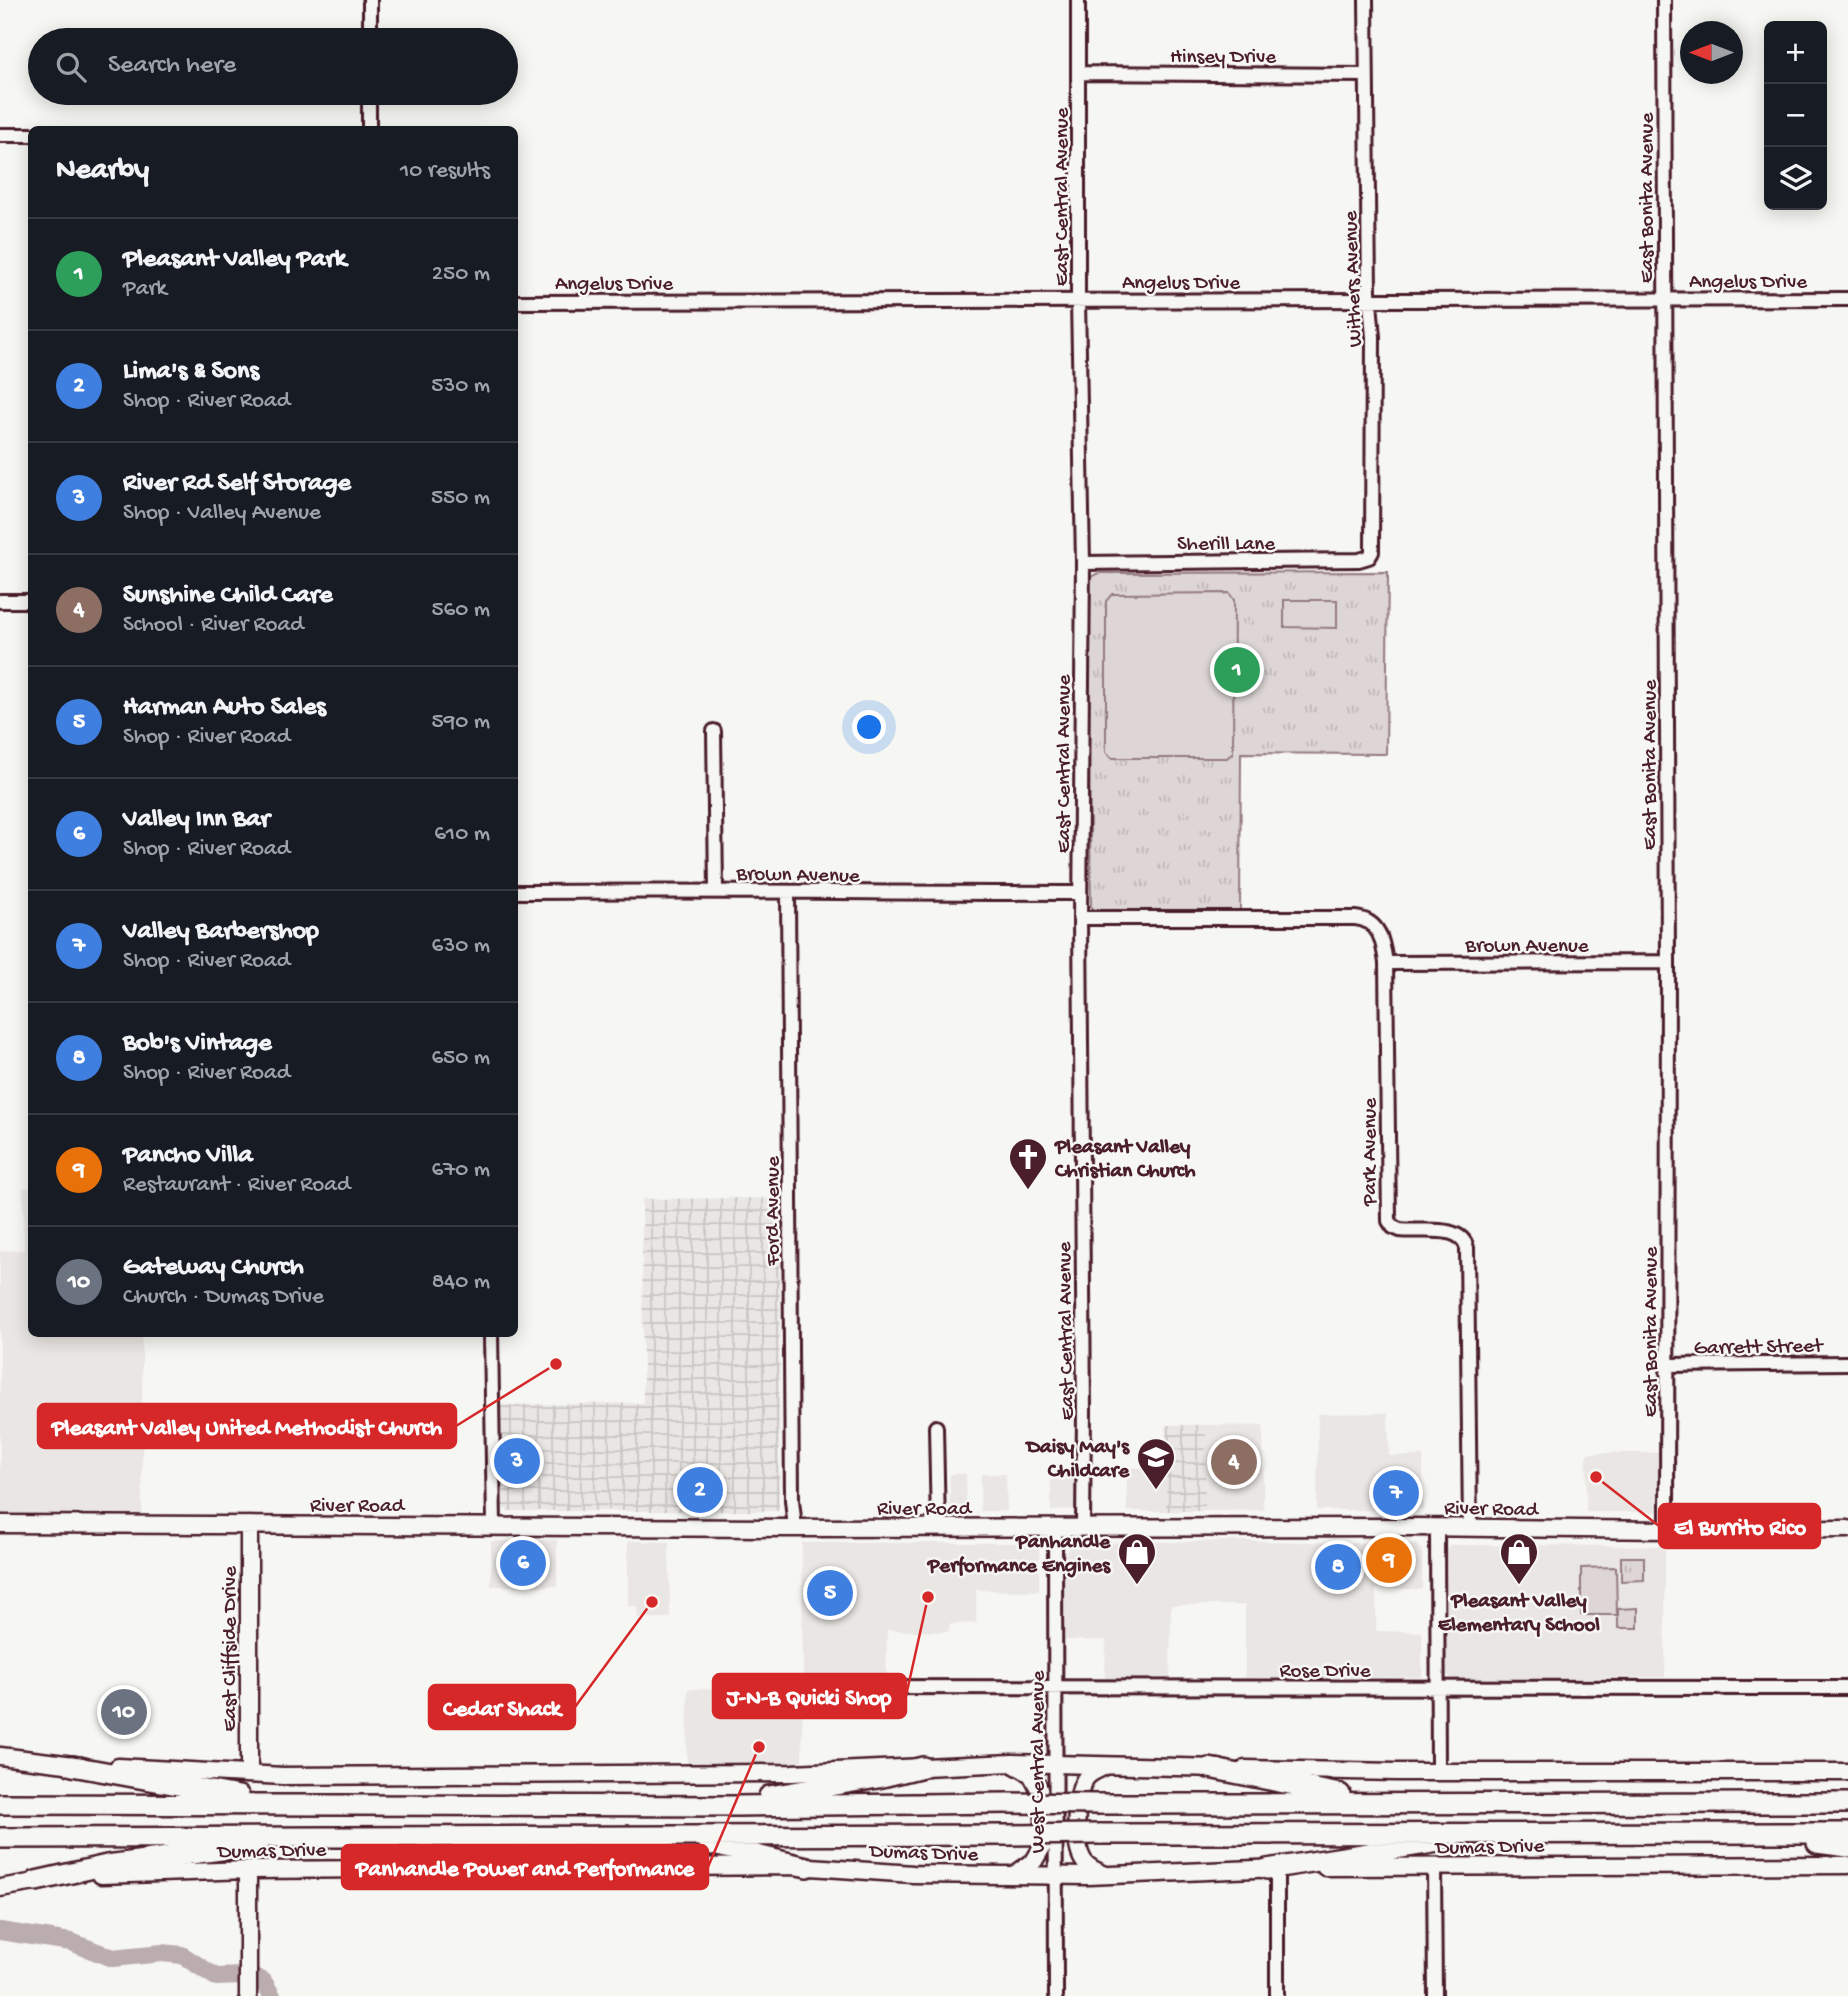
<!DOCTYPE html>
<html lang="en">
<head>
<meta charset="utf-8">
<style>
  body { margin:0; font-family:"Gochi Hand",sans-serif; background:#20242c; color:#f1f3f6 }
  .controls { position:absolute; right:21px; top:21px; display:grid; overflow:hidden; border-radius:10px; box-shadow:0 4px 18px #0003 }
  .controls button { width:63px; height:63px; display:grid; place-items:center; padding:0; border:0; border-bottom:2px solid #363941; background:#171b24; color:#f1f3f6; font:35px sans-serif }
  .compass { position:absolute; left:1680px; top:21px; width:63px; height:63px; border-radius:50%; background:#171b24; box-shadow:0 4px 18px #0003; rotate:270deg }
  .you { position:absolute; left:870px; top:728px; width:24px; height:24px; margin:-18px; border:5px solid #fff; border-radius:50%; background:#1a73e8; box-shadow:0 0 0 10px #1a73e833 }
  .badge { display:grid; place-items:center; width:46px; height:46px; border-radius:50%; background:#1a73e8; color:#fff; font-size:23px; font-weight:700 }
  .pin { position:absolute; translate:-50% -50%; border:4px solid #fff; box-shadow:0 2px 7px #0006 }
  .list { margin:0; padding:0; list-style:none }
  h2 { display:flex; justify-content:space-between; align-items:center; height:91px; margin:0; padding:0 28px; font-size:30px }
  h2 small { font-size:23px; font-weight:400; color:#9ea1a6 }
  .list li { display:grid; grid-template-columns:46px 1fr auto; gap:21px; align-items:center; box-sizing:border-box; height:112px; padding:0 28px; border-top:2px solid #363941 }
  .list b { display:block; font-size:26px; white-space:nowrap }
  .list p { margin:0; font-size:23px; white-space:nowrap; color:#9ea1a6 }
  .list em { font-size:23px; font-style:normal; color:#9ea1a6 }
  .icon { flex:none; width:38px; height:38px; fill:none; stroke:currentColor; stroke-width:2; stroke-linecap:round; stroke-linejoin:round }
  .map { position:relative; flex:none; width:1848px; height:1996px; overflow:hidden }
  .search { position:absolute; background:#171b24; box-shadow:0 4px 18px #0003; left:28px; top:28px; width:490px; height:77px; display:flex; align-items:center; gap:18px; box-sizing:border-box; padding:0 24px; border-radius:38px; color:#9ea1a6; font-size:26px }
  .panel { position:absolute; background:#171b24; box-shadow:0 4px 18px #0003; left:28px; top:126px; width:490px; height:1211px; border-radius:10px }
  .map>svg:first-child { display:block }
  .built { fill:#e9e6e3 }
  .industrial { fill:url(#industrial-grid) }
  .park { fill:url(#park-tufts); stroke:#947a80; stroke-width:2 }
  .pitch { fill:#ddd6d5; stroke:#947a80; stroke-width:2 }
  .lines { fill:none; stroke-linecap:round; stroke-linejoin:round }
  .river { stroke:#bbadae; stroke-width:18 }
  .minor-casing { stroke:#4a1f2b; stroke-width:18 }
  .major-casing { stroke:#4a1f2b; stroke-width:21 }
  .highway-casing { stroke:#4a1f2b; stroke-width:24 }
  .minor { stroke:#f6f6f2; stroke-width:12 }
  .major { stroke:#f6f6f2; stroke-width:16 }
  .highway { stroke:#f6f6f2; stroke-width:19 }
  .highway-bridge-casing { stroke:#4a1f2b; stroke-width:24; stroke-linecap:butt }
  .highway-bridge { stroke:#f6f6f2; stroke-width:19 }
  .labels { text-anchor:middle; stroke-width:5; stroke-linejoin:round; paint-order:stroke }
  .street-label { font-size:21px; fill:#4a1f2b; stroke:#f6f6f2 }
  .poi-label { font-size:21px; font-weight:bold; fill:#4a1f2b; stroke:#f6f6f2; text-anchor:end }
  .leader { fill:none; stroke:#d62828; stroke-width:2.5 }
  .callout-dot { fill:#d62828; stroke:#f6f6f2; stroke-width:2.5 }
  .callout { fill:#d62828; stroke:#d62828; stroke-width:2.5 }
  .callout-label { font-size:23px; text-anchor:middle; font-weight:bold; fill:#fff }
</style>
</head>
<body>
<div class="map">
<svg width="1848" height="1996" viewBox="0 0 1848 1996">
  <defs>
    <pattern id="industrial-grid" width="8" height="8" patternUnits="userSpaceOnUse" patternTransform="scale(1.75)"><rect width="8" height="8" fill="#e9e6e3"/><path d="M0 4h8M4 0v8" fill="none" stroke="#c9c5c3"/></pattern>
    <pattern id="park-tufts" width="24" height="20" patternUnits="userSpaceOnUse" patternTransform="scale(1.75)"><rect width="24" height="20" fill="#ddd6d5"/><path d="M3 7l-1-3M5 7V3M7 7l1-3M15 17l-1-3M17 17v-4M19 17l1-3" fill="none" stroke="#bfb7b7"/></pattern>
  </defs>
  <rect width="100%" height="100%" fill="#f6f6f2"/>
  <filter id="ink" filterUnits="userSpaceOnUse"><feTurbulence type="fractalNoise" baseFrequency=".0143" numOctaves="2"/><feDisplacementMap in="SourceGraphic" scale="14" xChannelSelector="R" yChannelSelector="G"/><feConvolveMatrix kernelMatrix="1 2 1 2 8 2 1 2 1" color-interpolation-filters="sRGB"/></filter>
  <g filter="url(#ink)">
    <!-- built -->
    <path class="built" d="M 23,1188 L 31,1188 L 32,1334 L 142,1334 L 142,1520 L 0,1518 L 0,1251 L 24,1250 Z
      M 1388,1413 L 1389,1456 L 1423,1456 L 1423,1510 L 1317,1510 L 1318,1414 Z
      M 1206,1425 L 1263,1426 L 1263,1510 L 1205,1511 Z
      M 1587,1453 L 1661,1453 L 1661,1509 L 1658,1512 L 1586,1512 Z
      M 1127,1468 L 1166,1468 L 1166,1511 L 1127,1511 Z
      M 950,1474 L 966,1474 L 966,1511 L 950,1511 Z
      M 981,1474 L 1006,1474 L 1007,1511 L 980,1511 Z
      M 1051,1474 L 1076,1475 L 1076,1503 L 1073,1509 L 1051,1511 Z
      M 557,1540 L 557,1586 L 491,1586 L 491,1541 Z
      M 628,1541 L 669,1542 L 670,1618 L 638,1618 L 637,1606 L 628,1606 Z
      M 1246,1541 L 1416,1544 L 1422,1550 L 1422,1589 L 1376,1589 L 1376,1631 L 1422,1632 L 1422,1677 L 1245,1678 L 1245,1605 L 1171,1605 L 1170,1678 L 1105,1678 L 1106,1640 L 1065,1640 L 1064,1557 L 1072,1543 Z
      M 802,1543 L 1035,1543 L 1039,1547 L 1039,1591 L 976,1590 L 976,1623 L 950,1624 L 948,1632 L 887,1630 L 886,1680 L 803,1679 Z
      M 1450,1545 L 1665,1546 L 1665,1677 L 1452,1679 L 1446,1674 L 1447,1549 Z
      M 688,1689 L 802,1690 L 802,1763 L 687,1764 Z"/>
    <!-- industrial -->
    <path class="industrial" d="M 780,1198 L 779,1511 L 508,1511 L 502,1507 L 500,1405 L 643,1403 L 642,1199 Z
      M 1166,1425 L 1206,1425 L 1205,1511 L 1166,1511 Z"/>
    <!-- park -->
    <path class="park" d="M 1388,572 L 1386,754 L 1241,753 L 1240,910 L 1095,910 L 1091,908 L 1087,587 C 1090,579 1091,575 1100,573 Z
      M 1621,1557 L 1644,1557 L 1644,1580 L 1621,1581 Z
      M 1638,1608 L 1638,1628 L 1618,1628 L 1618,1609 Z"/>
    <!-- pitch -->
    <path class="pitch" d="M 1229,593 L 1234,600 L 1233,753 L 1227,758 L 1112,758 L 1106,752 L 1106,601 L 1112,594 Z
      M 1284,600 L 1337,600 L 1337,628 L 1284,627 Z
      M 1616,1567 L 1617,1615 L 1581,1615 L 1581,1568 Z"/>
    <g class="lines">
      <!-- river -->
      <path class="river" d="M 0,1931 L 71,1942 L 113,1958 L 162,1953 L 182,1955 L 216,1977 L 243,1976
        M 256,1978 L 263,1981 L 272,1996"/>
      <defs>
        <path id="minor" d="M 1078,0 L 1078,301 L 1083,563 L 1080,918 L 1084,1411 L 1083,1527
          M 1664,0 L 1668,962 L 1667,1530
          M 370,40 L 370,0
          M 1079,73 L 1366,75
          M 369,130 L 369,93
          M 0,135 L 32,135
          M 514,302 L 1848,299
          M 1083,563 L 1359,560 L 1369,557 L 1372,552 L 1373,337 L 1369,291 L 1366,0
          M 0,601 L 32,601
          M 714,731 L 716,890
          M 514,892 C 703,890 891,893 1080,893
          M 788,893 L 792,1500 L 795,1528
          M 1080,918 L 1355,918 C 1380,920 1383,942 1386,963 L 1389,1221 L 1393,1227 L 1400,1230 C 1420,1233 1461,1223 1467,1248 L 1470,1528
          M 1386,963 L 1668,962
          M 491,1334 L 494,1526
          M 1668,1365 L 1848,1363
          M 936,1427 L 938,1528
          M 1055,1528 L 1056,1996
          M 1437,1528 L 1438,1772
          M 803,1687 L 1848,1688
          M 1434,1866 L 1435,1996
          M 1277,1868 L 1277,1996"/>
        <path id="major" d="M 0,1524 L 786,1528 L 1414,1527 L 1667,1530 L 1848,1529
          M 249,1525 L 249,1774
          M 0,1756 L 82,1766
          M 1105,1766 C 1098,1770 1090,1772 1086,1778 C 1075,1793 1073,1843 1083,1860 C 1087,1867 1098,1872 1106,1875
          M 118,1767 L 283,1776 L 792,1773 L 1012,1763 L 1219,1768
          M 1245,1769 L 1396,1772 L 1848,1772
          M 1325,1867 L 1848,1865
          M 101,1875 L 248,1870 L 796,1866 L 913,1874 L 1088,1876 L 1279,1868
          M 1014,1875 L 1034,1861 L 1044,1844 L 1044,1818 L 1039,1789 L 1031,1774 L 1015,1765
          M 0,1888 L 47,1880
          M 248,1996 L 248,1870"/>
        <path id="highway" d="M 72,1766 L 239,1796
          M 1209,1768 L 1340,1794
          M 769,1796 L 878,1778 L 923,1767
          M 0,1804 L 737,1806 L 1009,1803
          M 1100,1804 L 1848,1803
          M 1100,1834 L 1848,1833
          M 0,1838 L 1009,1835
          M 1817,1843 L 1848,1847
          M 709,1844 L 807,1867
          M 1267,1869 L 1439,1842
          M 36,1881 L 107,1865 L 259,1845"/>
      </defs>
      <!-- minor casing -->
      <use href="#minor" class="minor-casing"/>
      <!-- major casing -->
      <use href="#major" class="major-casing"/>
      <!-- highway casing -->
      <use href="#highway" class="highway-casing"/>
      <!-- minor -->
      <use href="#minor" class="minor"/>
      <!-- major -->
      <use href="#major" class="major"/>
      <!-- highway -->
      <use href="#highway" class="highway"/>
      <defs>
        <path id="highway-bridge" d="M 1009,1803 L 1100,1804
          M 1009,1835 L 1100,1834"/>
      </defs>
      <!-- highway-bridge casing -->
      <use href="#highway-bridge" class="highway-bridge-casing"/>
      <!-- highway-bridge -->
      <use href="#highway-bridge" class="highway-bridge"/>
    </g>
  </g>
  <!-- icons -->
  <defs>
    <symbol id="church-pin" viewBox="-11 -11 22 30"><path d="M0 17L-7.5 6A9.5 9.5 0 1 1 7.5 6Z" fill="#4a1f2b" stroke="#f6f6f2"/><path d="M-1.2-6h2.4v3.5h3.3v2.4h-3.3V6h-2.4V-.1h-3.3v-2.4h3.3Z" fill="#fff"/></symbol>
    <symbol id="school-pin" viewBox="-11 -11 22 30"><path d="M0 17L-7.5 6A9.5 9.5 0 1 1 7.5 6Z" fill="#4a1f2b" stroke="#f6f6f2"/><path d="M0-5L7-2L0 1L-7-2ZM-4 1L0 2.5L4 1V4Q0 6-4 4Z" fill="#fff"/></symbol>
    <symbol id="shop-pin" viewBox="-11 -11 22 30"><path d="M0 17L-7.5 6A9.5 9.5 0 1 1 7.5 6Z" fill="#4a1f2b" stroke="#f6f6f2"/><path d="M-5-2.5h2.3a2.7 3.5 0 0 1 5.4 0H5L5.5 6h-11ZM-1.5-2.5h3a1.5 2.3 0 0 0-3 0Z" fill="#fff"/></symbol>
  </defs>
  <g fill-rule="evenodd">
    <use href="#church-pin" x="1006" y="1135" width="44" height="60"/>
    <use href="#school-pin" x="1134" y="1435" width="44" height="60"/>
    <use href="#shop-pin" x="1115" y="1530" width="44" height="60"/>
    <use href="#shop-pin" x="1497" y="1530" width="44" height="60"/>
  </g>
  <g class="labels">
    <!-- street labels -->
    <g class="street-label">
      <text x="1223" y="62">Hinsey Drive</text>
      <text transform="translate(1060 197) rotate(-90)" y="7">East Central Avenue</text>
      <text transform="translate(1645 198) rotate(-90)" y="7">East Bonita Avenue</text>
      <text transform="translate(1351 279) rotate(-92)" y="7">Withers Avenue</text>
      <text x="1748" y="287">Angelus Drive</text>
      <text x="1181" y="288">Angelus Drive</text>
      <text x="614" y="289">Angelus Drive</text>
      <text x="1226" y="549">Sherill Lane</text>
      <text transform="translate(1062 764) rotate(-90)" y="7">East Central Avenue</text>
      <text transform="translate(1648 765) rotate(-90)" y="7">East Bonita Avenue</text>
      <text transform="translate(798 873) rotate(1)" y="7">Brown Avenue</text>
      <text x="1527" y="951">Brown Avenue</text>
      <text transform="translate(1368 1152) rotate(-90)" y="7">Park Avenue</text>
      <text transform="translate(771 1211) rotate(-90)" y="7">Ford Avenue</text>
      <text transform="translate(1064 1331) rotate(-91)" y="7">East Central Avenue</text>
      <text transform="translate(1649 1332) rotate(-90)" y="7">East Bonita Avenue</text>
      <text transform="translate(1758 1345) rotate(-1)" y="7">Garrett Street</text>
      <text x="357" y="1511">River Road</text>
      <text x="924" y="1514">River Road</text>
      <text transform="translate(1491 1507) rotate(1)" y="7">River Road</text>
      <text transform="translate(228 1649) rotate(-90)" y="7">East Cliffside Drive</text>
      <text x="1325" y="1676">Rose Drive</text>
      <text transform="translate(1036 1762) rotate(-90)" y="7">West Central Avenue</text>
      <text transform="translate(1490 1845) rotate(-1)" y="7">Dumas Drive</text>
      <text transform="translate(272 1849) rotate(-1)" y="7">Dumas Drive</text>
      <text transform="translate(924 1851) rotate(2)" y="7">Dumas Drive</text>
    </g>
    <!-- poi labels -->
    <g class="poi-label">
      <text x="1055" y="1152" text-anchor="start">Pleasant Valley<tspan x="1055" dy="24">Christian Church</tspan></text>
      <text x="1129" y="1452">Daisy May's<tspan x="1129" dy="24">Childcare</tspan></text>
      <text x="1110" y="1547">Panhandle<tspan x="1110" dy="24">Performance Engines</tspan></text>
      <text x="1519" y="1606" text-anchor="middle">Pleasant Valley<tspan x="1519" dy="24">Elementary School</tspan></text>
    </g>
  </g>
  <!-- callouts -->
  <path class="leader" d="M556 1364L456 1426M1596 1477L1659 1526M928 1597L906 1696M652 1602L575 1707M759 1747L708 1867"/>
  <g class="callout-dot">
    <circle cx="556" cy="1364" r="7"/>
    <circle cx="1596" cy="1477" r="7"/>
    <circle cx="928" cy="1597" r="7"/>
    <circle cx="652" cy="1602" r="7"/>
    <circle cx="759" cy="1747" r="7"/>
  </g>
  <g class="callout">
    <rect x="38" y="1404" width="418" height="44" rx="7"/>
    <rect x="1659" y="1504" width="161" height="44" rx="7"/>
    <rect x="713" y="1674" width="193" height="44" rx="7"/>
    <rect x="429" y="1685" width="146" height="44" rx="7"/>
    <rect x="342" y="1845" width="366" height="44" rx="7"/>
  </g>
  <g class="callout-label">
    <text x="247" y="1434">Pleasant Valley United Methodist Church</text>
    <text x="1740" y="1534">El Burrito Rico</text>
    <text x="809" y="1704">J-N-B Quicki Shop</text>
    <text x="502" y="1715">Cedar Shack</text>
    <text x="525" y="1875">Panhandle Power and Performance</text>
  </g>
</svg>
<div class="controls">
<button>+</button>
<button>−</button>
<button><svg class="icon" aria-label="layers" viewBox="0 0 24 24"><path d="M12 4l9 5-9 5-9-5zM3 14l9 5 9-5"/></svg></button>
</div>
<svg class="compass" viewBox="-18 -18 36 36"><path d="M0-13l5 13h-10z" fill="#e53935"/><path d="M0 13l5-13h-10z" fill="#9ea1a6"/></svg>
<div class="you"></div>
<div class="pin badge" style="left:1237px;top:670px;background:#2e9e5b">1</div>
<div class="pin badge" style="left:700px;top:1490px;background:#3f7fe0">2</div>
<div class="pin badge" style="left:517px;top:1461px;background:#3f7fe0">3</div>
<div class="pin badge" style="left:1234px;top:1462px;background:#8d6e63">4</div>
<div class="pin badge" style="left:830px;top:1593px;background:#3f7fe0">5</div>
<div class="pin badge" style="left:523px;top:1563px;background:#3f7fe0">6</div>
<div class="pin badge" style="left:1396px;top:1493px;background:#3f7fe0">7</div>
<div class="pin badge" style="left:1338px;top:1567px;background:#3f7fe0">8</div>
<div class="pin badge" style="left:1389px;top:1560px;background:#e8710a">9</div>
<div class="pin badge" style="left:124px;top:1712px;background:#6b7280">10</div>
<div class="search"><svg class="icon" aria-label="search" viewBox="0 0 24 24"><circle cx="10" cy="10" r="6"/><path d="M15 15l6 6"/></svg>Search here</div>
<section class="panel">
<h2>Nearby<small>10 results</small></h2>
<ul class="list">
<li><span class="badge" style="background:#2e9e5b">1</span><div><b>Pleasant Valley Park</b><p>Park</p></div><em>250 m</em></li>
<li><span class="badge" style="background:#3f7fe0">2</span><div><b>Lima's &amp; Sons</b><p>Shop · River Road</p></div><em>530 m</em></li>
<li><span class="badge" style="background:#3f7fe0">3</span><div><b>River Rd Self Storage</b><p>Shop · Valley Avenue</p></div><em>550 m</em></li>
<li><span class="badge" style="background:#8d6e63">4</span><div><b>Sunshine Child Care</b><p>School · River Road</p></div><em>560 m</em></li>
<li><span class="badge" style="background:#3f7fe0">5</span><div><b>Harman Auto Sales</b><p>Shop · River Road</p></div><em>590 m</em></li>
<li><span class="badge" style="background:#3f7fe0">6</span><div><b>Valley Inn Bar</b><p>Shop · River Road</p></div><em>610 m</em></li>
<li><span class="badge" style="background:#3f7fe0">7</span><div><b>Valley Barbershop</b><p>Shop · River Road</p></div><em>630 m</em></li>
<li><span class="badge" style="background:#3f7fe0">8</span><div><b>Bob's Vintage</b><p>Shop · River Road</p></div><em>650 m</em></li>
<li><span class="badge" style="background:#e8710a">9</span><div><b>Pancho Villa</b><p>Restaurant · River Road</p></div><em>670 m</em></li>
<li><span class="badge" style="background:#6b7280">10</span><div><b>Gateway Church</b><p>Church · Dumas Drive</p></div><em>840 m</em></li>
</ul>
</section>
</div>
</body>
</html>
